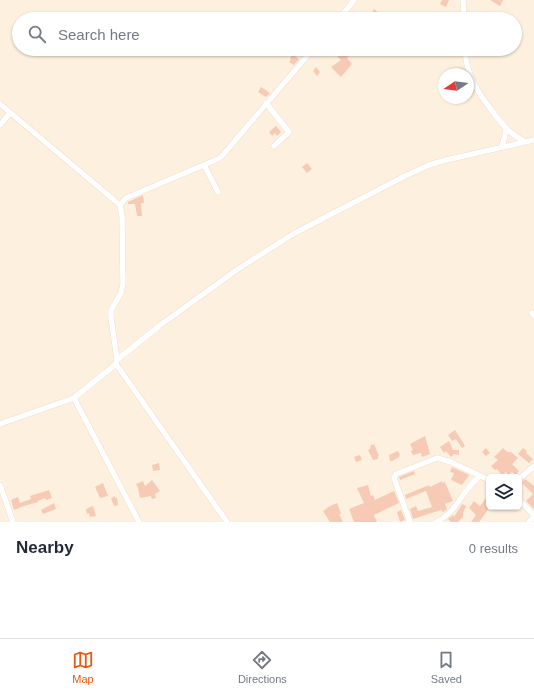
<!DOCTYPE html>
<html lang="en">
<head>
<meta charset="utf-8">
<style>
  body { margin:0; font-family:Arial,sans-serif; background:#f6f6f7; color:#1f2937 }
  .controls { position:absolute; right:12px; bottom:12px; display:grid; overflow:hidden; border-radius:6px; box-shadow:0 1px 3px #0004 }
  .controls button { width:36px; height:36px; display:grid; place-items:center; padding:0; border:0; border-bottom:1px solid #e0e1e3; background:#fff; color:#1f2937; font:20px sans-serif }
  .compass { position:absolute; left:438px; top:68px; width:36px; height:36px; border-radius:50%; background:#fff; box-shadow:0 1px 3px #0004; rotate:257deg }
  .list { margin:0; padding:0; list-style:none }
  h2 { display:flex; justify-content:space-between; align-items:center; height:52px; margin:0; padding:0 16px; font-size:17px }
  h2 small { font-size:13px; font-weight:400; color:#747a83 }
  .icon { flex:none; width:22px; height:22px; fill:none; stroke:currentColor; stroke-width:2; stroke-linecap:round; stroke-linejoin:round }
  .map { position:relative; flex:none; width:534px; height:522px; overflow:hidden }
  .search { position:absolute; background:#fff; box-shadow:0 1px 3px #0004; left:12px; right:12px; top:12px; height:44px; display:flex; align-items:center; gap:10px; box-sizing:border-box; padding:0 14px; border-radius:22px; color:#747a83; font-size:15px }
  .sheet { height:116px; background:#fff }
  nav { display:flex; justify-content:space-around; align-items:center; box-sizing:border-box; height:56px; border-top:1px solid #e0e1e3; background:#fff; font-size:11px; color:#747a83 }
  nav a { display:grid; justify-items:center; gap:2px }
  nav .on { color:#ea580c }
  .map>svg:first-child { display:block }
  .building { fill:#f6cab4 }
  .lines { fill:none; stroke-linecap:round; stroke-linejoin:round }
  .minor-casing { stroke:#e5cdbd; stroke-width:6 }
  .minor { stroke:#fff; stroke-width:5.5 }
</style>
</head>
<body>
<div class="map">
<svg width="534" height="522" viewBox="0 0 534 522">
  <rect width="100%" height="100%" fill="#fef0df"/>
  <!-- building -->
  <path class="building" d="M 442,0 L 449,0 L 446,7 L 440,4 Z
    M 490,0 L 503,0 L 500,6 Z
    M 374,9 L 380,14 L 378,18 L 372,13 Z
    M 342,49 L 357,49 L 347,58 L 352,64 L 341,77 L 331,67 L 341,60 L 336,55 Z
    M 292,54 L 299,59 L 294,65 L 289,62 L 291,59 L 290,58 Z
    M 316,67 L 320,72 L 317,76 L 313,71 Z
    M 261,87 L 270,93 L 266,97 L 258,92 Z
    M 276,126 L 281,132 L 277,136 L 275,133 L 272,136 L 269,132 Z
    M 307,163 L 312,169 L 307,173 L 302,167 Z
    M 143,195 L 144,203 L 141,203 L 142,216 L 137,216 L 135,204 L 128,204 L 128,202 Z
    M 455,430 L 465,446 L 462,448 L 456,439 L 452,441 L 448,435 Z
    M 425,436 L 430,454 L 422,457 L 421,453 L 413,455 L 411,451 L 413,450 L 410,444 Z
    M 449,441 L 453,450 L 459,450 L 459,455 L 454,454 L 451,457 L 446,451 L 444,453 L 440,447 Z
    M 374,444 L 379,456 L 378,456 L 378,459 L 373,460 L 368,450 L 371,448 L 370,446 Z
    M 486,448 L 490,453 L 486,456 L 482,452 Z
    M 503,448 L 507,452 L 511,452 L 518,458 L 512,464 L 519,471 L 516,475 L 512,472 L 508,475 L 506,472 L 502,475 L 497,469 L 495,470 L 491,466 L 498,460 L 494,457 Z
    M 523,448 L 527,451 L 526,453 L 533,459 L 529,463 L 518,454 Z
    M 398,451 L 400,455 L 399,456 L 399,457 L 392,461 L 390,461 L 389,455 Z
    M 360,455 L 362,460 L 356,462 L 354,457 Z
    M 159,463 L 160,470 L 153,471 L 152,465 Z
    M 452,467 L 469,475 L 462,485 L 451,480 L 454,473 L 450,472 Z
    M 414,471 L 415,474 L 400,480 L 399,477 Z
    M 525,479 L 534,486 L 534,509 L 526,501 L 533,494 L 522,483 Z
    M 152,480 L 160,491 L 155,494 L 156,498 L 152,499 L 151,496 L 140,498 L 138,488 L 136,484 L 143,481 L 145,486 Z
    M 442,481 L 442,483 L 445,482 L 453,501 L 445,504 L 447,509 L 443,512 L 441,510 L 413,519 L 410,509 L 416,506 L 418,511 L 432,507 L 426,491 L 406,499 L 405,495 L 429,485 L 430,487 Z
    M 103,483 L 108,496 L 100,498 L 95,487 Z
    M 368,485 L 371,496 L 373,495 L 375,500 L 394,491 L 399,503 L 374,515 L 377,522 L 354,522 L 349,509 L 364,503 L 357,488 Z
    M 49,490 L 52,498 L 46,500 L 45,498 L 38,501 L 38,502 L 24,506 L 14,510 L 11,500 L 18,497 L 20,503 L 31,499 L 30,496 Z
    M 489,494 L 489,508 L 479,522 L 471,522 L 476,515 L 469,508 L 474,501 L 480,506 Z
    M 115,496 L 115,498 L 117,498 L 118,505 L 114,506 L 111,498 Z
    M 54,503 L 56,509 L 43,514 L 41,510 Z
    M 337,503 L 341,514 L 339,514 L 343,522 L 330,522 L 323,511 L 330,506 Z
    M 462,504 L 466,506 L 463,513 L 463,517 L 458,522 L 451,522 L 448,519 L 453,515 L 454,517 Z
    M 93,506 L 96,516 L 90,517 L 89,513 L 87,514 L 86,509 Z
    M 401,510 L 405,520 L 400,522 L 397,512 Z"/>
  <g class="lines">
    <defs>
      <path id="minor" d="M 463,0 L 464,19
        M 339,19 L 354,0
        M 465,49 C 466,74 477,91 492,111 C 503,125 509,134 526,142
        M 266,103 L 289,132 L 274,146
        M 0,104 L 120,205
        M 0,125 L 10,113
        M 502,147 L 506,130
        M 204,165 L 218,192
        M 532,313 L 534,316
        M 117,360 L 111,317 L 111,310 L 121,293 L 123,284 L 122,216 L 120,205 L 126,198 L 218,159 L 222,156 L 313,49
        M 116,364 L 227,522
        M 74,398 L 139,522
        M 0,424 L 74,398 L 116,364 L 117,360 L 159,326 L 238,269 L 293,234 L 403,177 L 429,165 L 446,160 L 534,140
        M 519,479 L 534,466
        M 0,485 L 13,522
        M 519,500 L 534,515
        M 410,522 L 394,478 L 396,474 L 437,458 L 451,462 L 489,480
        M 436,522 C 456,514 462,490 480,476
        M 529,522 L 534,516"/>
    </defs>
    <!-- minor casing -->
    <use href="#minor" class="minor-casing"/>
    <!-- minor -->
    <use href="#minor" class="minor"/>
  </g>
</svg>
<div class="controls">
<button><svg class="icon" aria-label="layers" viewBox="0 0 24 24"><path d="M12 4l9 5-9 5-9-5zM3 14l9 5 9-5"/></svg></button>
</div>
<svg class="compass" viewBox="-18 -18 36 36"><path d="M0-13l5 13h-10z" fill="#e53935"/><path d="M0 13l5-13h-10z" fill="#747a83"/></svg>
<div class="search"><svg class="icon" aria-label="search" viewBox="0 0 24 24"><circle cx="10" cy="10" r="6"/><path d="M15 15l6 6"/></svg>Search here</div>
</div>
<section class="sheet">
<h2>Nearby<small>0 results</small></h2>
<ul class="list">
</ul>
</section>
<nav>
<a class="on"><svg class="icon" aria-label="map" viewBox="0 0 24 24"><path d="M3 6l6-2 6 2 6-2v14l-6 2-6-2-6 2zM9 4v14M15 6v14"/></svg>Map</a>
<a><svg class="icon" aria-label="directions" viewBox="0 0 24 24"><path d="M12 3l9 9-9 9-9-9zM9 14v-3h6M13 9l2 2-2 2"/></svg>Directions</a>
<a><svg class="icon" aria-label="saved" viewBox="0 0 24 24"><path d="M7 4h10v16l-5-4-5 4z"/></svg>Saved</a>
</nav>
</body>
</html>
